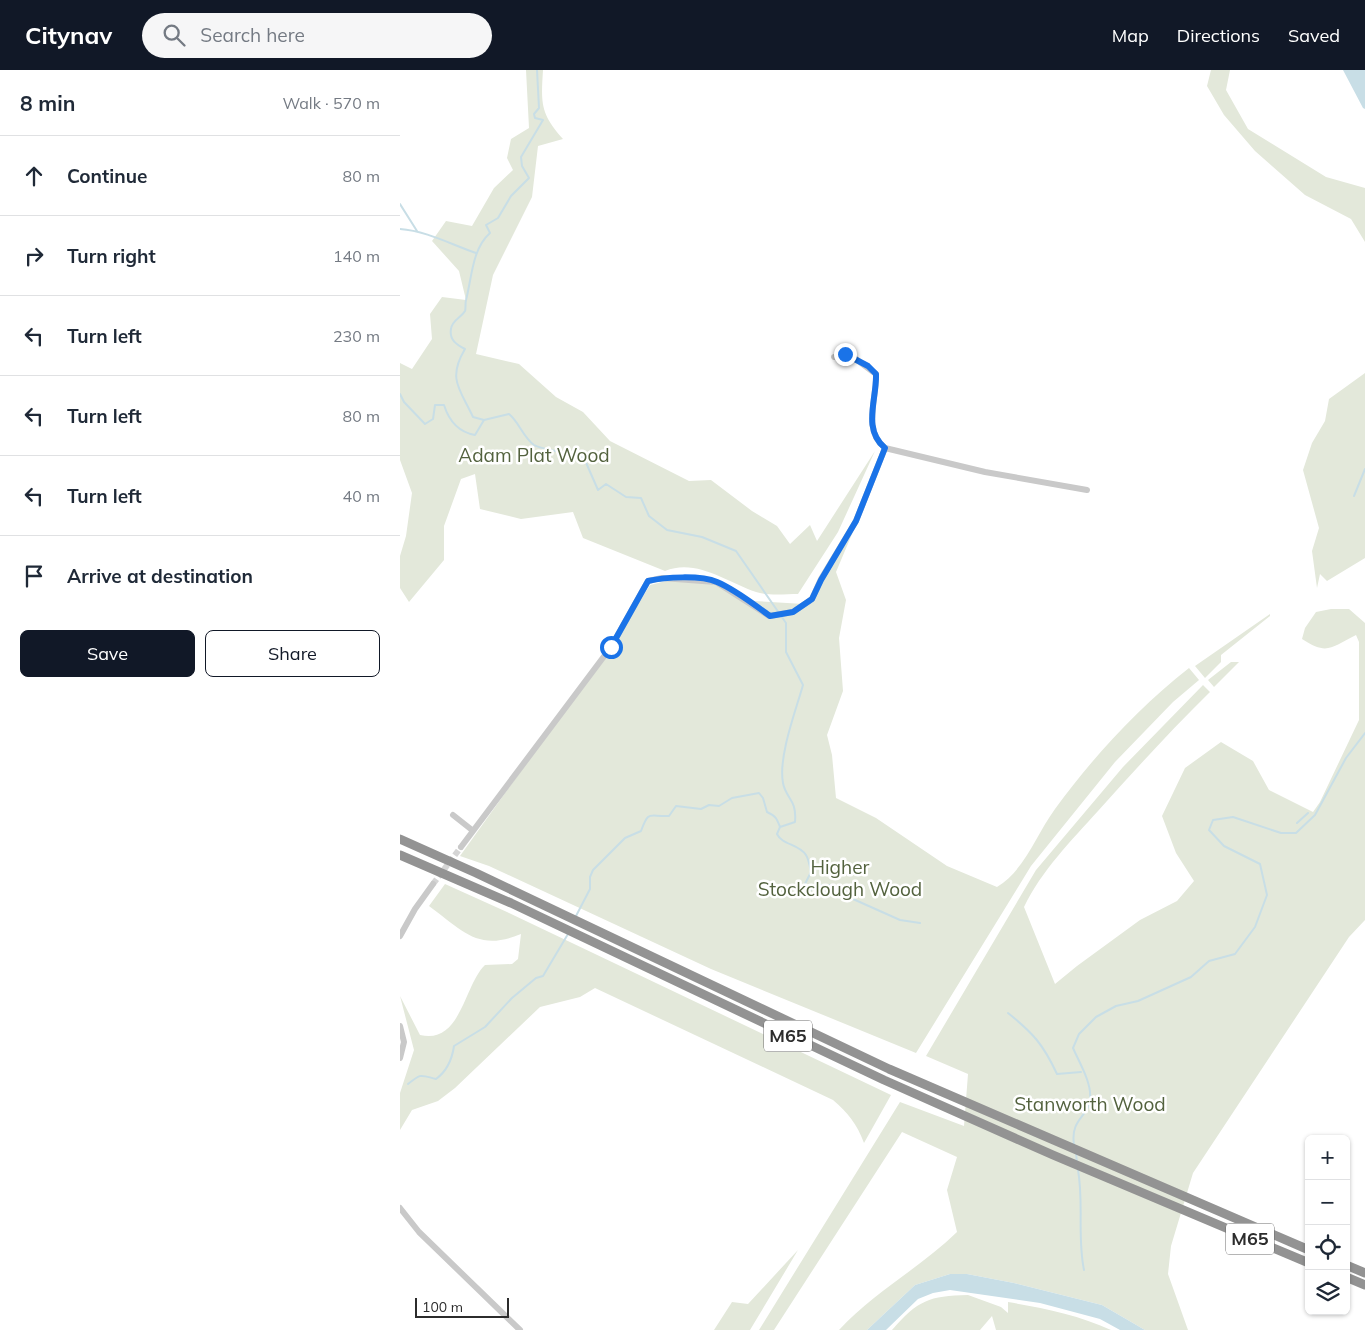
<!DOCTYPE html>
<html lang="en">
<head>
<meta charset="utf-8">
<style>
  body { margin:0; font-family:Mulish,sans-serif; background:#f6f6f7; color:#1f2937 }
  .controls { position:absolute; right:15px; bottom:15px; display:grid; overflow:hidden; border-radius:8px; box-shadow:0 1px 4px #0004 }
  .controls button { width:45px; height:45px; display:grid; place-items:center; padding:0; border:0; border-bottom:1px solid #e0e1e3; background:#fff; color:#1f2937; font:25px sans-serif }
  .scale { position:absolute; left:15px; bottom:12px; width:94px; box-sizing:border-box; padding-left:5px; border:2px solid #2c2c2c; border-top:0; font-size:14px; line-height:18px; white-space:nowrap; color:#2c2c2c; -webkit-text-stroke:4px #fff; paint-order:stroke }
  .stop { position:absolute; width:15px; height:15px; margin:-11px; border:4px solid #1a73e8; border-radius:50%; background:#fff }
  .stop.end { background:#1a73e8; border-color:#fff; box-shadow:0 1px 5px #0008 }
  .list { margin:0; padding:0; list-style:none }
  h2 { display:flex; justify-content:space-between; align-items:center; height:65px; margin:0; padding:0 20px; font-size:21px }
  h2 small { font-size:16px; font-weight:400; color:#747a83 }
  .list li { display:grid; grid-template-columns:32px 1fr auto; gap:15px; align-items:center; box-sizing:border-box; height:80px; padding:0 20px; border-top:1px solid #e0e1e3 }
  .list b { display:block; font-size:19px; white-space:nowrap }
  .list em { font-size:16px; font-style:normal; color:#747a83 }
  .actions { display:flex; gap:10px; padding:15px 20px }
  .actions a { flex:1; padding:11px 0; border:1px solid #111827; border-radius:8px; text-align:center; font-size:18px; color:#111827 }
  .actions .main { background:#111827; color:#fff }
  .icon { flex:none; width:28px; height:28px; fill:none; stroke:currentColor; stroke-width:2; stroke-linecap:round; stroke-linejoin:round }
  .map { position:relative; flex:none; width:965px; height:1260px; overflow:hidden }
  header { display:flex; align-items:center; gap:30px; box-sizing:border-box; height:70px; padding:0 25px; background:#111827; color:#fff }
  header strong { font-size:24px }
  nav { display:flex; gap:28px; margin-inline-start:auto; font-size:18px }
  .search { width:350px; height:45px; background:#f6f6f7; display:flex; align-items:center; gap:12px; box-sizing:border-box; padding:0 18px; border-radius:28px; color:#747a83; font-size:19px }
  main { display:flex }
  aside { flex:1; background:#fff }
  .map>svg:first-child { display:block }
  .green { fill:#e3e8da }
  .water { fill:#c8dee6 }
  .lines { fill:none; stroke-linecap:round; stroke-linejoin:round }
  .stream { stroke:#c8dee6; stroke-width:2 }
  .minor-tunnel { stroke:#d5d5d5; stroke-width:6; stroke-dasharray:6 3; stroke-linecap:butt }
  .minor { stroke:#c9c9c9; stroke-width:6 }
  .highway { stroke:#939393; stroke-width:9 }
  .route { stroke:#1a73e8; stroke-width:6 }
  .labels { text-anchor:middle; stroke-width:5; stroke-linejoin:round; paint-order:stroke }
  .shield { fill:#fff; stroke:#6b6b6b; stroke-width:1 }
  .shield-label { font-size:18px; font-weight:bold; fill:#2c2c2c }
  .park-label { font-size:19px; fill:#53623e; stroke:#fff }
</style>
</head>
<body>
<header>
<strong>Citynav</strong>
<div class="search"><svg class="icon" aria-label="search" viewBox="0 0 24 24"><circle cx="10" cy="10" r="6"/><path d="M15 15l6 6"/></svg>Search here</div>
<nav><a>Map</a><a>Directions</a><a>Saved</a></nav>
</header>
<main>
<aside>
<h2>8 min<small>Walk · 570 m</small></h2>
<ul class="list">
<li><svg class="icon" aria-label="ahead" viewBox="0 0 24 24"><path d="M12 20V5M6 11l6-6 6 6"/></svg><div><b>Continue</b></div><em>80 m</em></li>
<li><svg class="icon" aria-label="right" viewBox="0 0 24 24"><path d="M7 20v-9h11M14 6l5 5-5 5"/></svg><div><b>Turn right</b></div><em>140 m</em></li>
<li><svg class="icon" aria-label="left" viewBox="0 0 24 24"><path d="M17 20v-9H6M10 6l-5 5 5 5"/></svg><div><b>Turn left</b></div><em>230 m</em></li>
<li><svg class="icon" aria-label="left" viewBox="0 0 24 24"><path d="M17 20v-9H6M10 6l-5 5 5 5"/></svg><div><b>Turn left</b></div><em>80 m</em></li>
<li><svg class="icon" aria-label="left" viewBox="0 0 24 24"><path d="M17 20v-9H6M10 6l-5 5 5 5"/></svg><div><b>Turn left</b></div><em>40 m</em></li>
<li><svg class="icon" aria-label="arrive" viewBox="0 0 24 24"><path d="M6 21V4h12l-3 4 3 4H6"/></svg><div><b>Arrive at destination</b></div></li>
</ul>
<div class="actions"><a class="main">Save</a><a>Share</a></div>
</aside>
<div class="map">
<svg width="965" height="1260" viewBox="0 0 965 1260">
  <rect width="100%" height="100%" fill="#fff"/>
  <!-- green -->
  <path class="green" d="M 126,0 L 143,0 C 141,33 140,43 163,69 L 138,76 L 132,127 L 93,205 L 76,284 L 119,294 L 156,327 L 183,342 L 210,371 L 289,411 L 311,410 L 352,441 L 377,456 L 390,474 L 410,455 L 417,471 L 475,381 L 438,462 L 398,524 C 386,524 368,526 356,522 C 327,512 296,488 265,501 L 183,468 L 173,442 L 121,449 L 80,439 L 75,404 L 61,409 L 44,456 L 44,490 L 9,532 L 0,518 L 0,486 L 6,466 L 12,423 L 0,390 L 0,293 L 12,299 L 32,269 L 30,244 L 42,227 L 66,230 L 59,201 L 32,171 L 46,151 L 72,156 L 94,118 L 113,100 L 107,88 L 111,69 L 129,58 Z
    M 811,0 L 830,0 L 826,20 L 848,59 L 926,107 L 965,118 L 965,172 L 951,149 L 905,125 L 855,81 L 824,45 L 807,16 Z
    M 965,303 L 965,488 L 927,511 L 920,504 L 917,518 L 912,481 L 919,458 L 903,400 L 912,373 L 925,351 L 929,329 Z
    M 482,393 L 436,502 L 446,530 L 439,568 L 443,621 L 427,665 L 432,685 L 436,728 L 476,748 L 547,796 L 597,817 C 625,800 636,765 655,739 C 693,687 738,638 789,598 L 799,610 L 773,632 L 715,692 L 631,796 L 516,983 L 311,899 L 89,796 L 60,786 L 222,560 L 250,515 L 270,510 L 316,514 L 354,531 L 404,534 L 416,523 Z
    M 931,539 L 949,539 L 965,553 L 965,850 L 949,867 L 793,1103 L 771,1176 L 768,1204 L 788,1260 L 745,1260 L 702,1235 L 614,1213 L 567,1204 L 550,1204 L 515,1215 L 467,1260 L 439,1260 C 474,1222 520,1198 557,1162 L 547,1120 L 557,1087 L 502,1062 L 374,1260 L 359,1260 L 500,1032 L 564,1056 L 568,1004 L 526,986 L 636,800 L 723,697 L 803,615 L 810,622 C 771,660 735,700 698,741 C 671,771 642,800 624,837 L 655,914 L 677,896 L 740,850 L 777,831 L 794,811 L 776,783 L 762,746 L 785,698 L 821,672 L 853,691 L 869,720 L 913,742 L 920,732 L 959,650 L 959,572 L 956,565 C 931,577 928,586 902,569 L 905,558 L 916,542 Z
    M 870,544 L 870,546 L 821,585 L 821,592 L 805,608 L 795,596 Z
    M 831,592 L 839,592 L 814,617 L 808,610 Z
    M 45,814 L 107,842 L 491,1025 L 464,1073 C 457,1054 448,1043 433,1030 L 195,918 L 180,927 L 140,937 L 55,1018 L 38,1031 L 12,1040 L 0,1060 L 0,1023 L 14,980 L 0,926 L 20,965 C 61,975 64,915 85,895 L 112,894 L 118,889 L 121,864 C 78,882 63,861 29,836 Z
    M 398,1180 L 350,1260 L 314,1260 L 332,1232 L 348,1234 Z
    M 568,1225 L 601,1237 L 608,1243 L 608,1232 C 643,1238 679,1245 711,1260 L 596,1260 L 592,1246 L 580,1260 L 492,1260 C 518,1230 529,1226 568,1225 Z"/>
  <!-- water -->
  <path class="water" d="M 943,0 L 965,0 L 965,39 L 963,38 Z
    M 550,1204 L 567,1204 L 614,1213 L 702,1235 L 745,1260 L 720,1260 L 700,1249 L 640,1233 L 550,1220 L 533,1223 L 518,1229 L 486,1260 L 467,1260 L 515,1215 Z"/>
  <g class="lines">
    <!-- stream -->
    <path class="stream" d="M 0,134 L 17,161
      M 0,159 C 27,161 50,174 76,183
      M 0,324 L 4,332 L 25,354 L 33,349 L 35,335 L 44,335 C 49,351 58,362 75,365 L 84,350
      M 84,350 L 109,344 C 119,352 123,367 134,375 C 140,379 173,384 184,388 L 198,420 L 206,414 L 226,427 L 241,428 L 249,446 L 267,460 L 302,467 L 336,481 L 386,553 L 386,582 L 403,615 C 396,640 378,687 383,713 C 386,729 397,729 395,752 L 380,757
      M 84,350 L 73,347 C 60,319 47,309 65,279 C 57,275 49,270 51,259 C 52,250 61,248 65,241 C 66,239 65,233 66,230 C 72,207 72,179 90,163 L 86,155 L 98,148 L 111,126 L 129,108 L 122,96 L 121,87 L 143,50 L 135,48 L 134,44 L 139,38 L 137,0
      M 954,426 L 965,399
      M 897,753 L 908,743
      M 176,846 L 190,819 L 190,807 L 193,800 L 225,768 L 241,761 C 249,739 249,747 269,746 L 276,736 L 301,739 L 309,735 L 319,736 L 332,728 L 359,723 L 363,728 L 367,742 C 376,746 377,749 380,757 L 377,764 C 382,775 399,774 406,785 C 409,790 410,797 411,802 L 405,814 L 406,818 L 410,820 L 420,815 L 430,815 L 453,829 L 500,850 L 520,853
      M 608,943 C 633,963 643,974 657,1004 L 681,1002
      M 8,1014 C 22,1003 20,1005 36,1009 C 47,1001 52,990 54,976 L 85,957 L 112,928 L 136,908 L 143,906 L 168,864
      M 674,1075 C 670,1048 689,1047 690,1029 C 692,1013 679,992 673,978 L 679,964 L 696,947 L 716,936 L 738,931 L 791,907 L 809,891 L 835,884 L 855,857 L 867,825 L 860,794 L 824,776 L 809,760 L 813,750 L 833,747 L 881,763 L 896,763 L 915,745 L 946,688 L 965,663
      M 676,1083 L 677,1093
      M 678,1100 C 684,1133 677,1167 684,1200"/>
    <!-- minor-tunnel -->
    <path class="minor-tunnel" d="M 33,814 L 61,777"/>
    <!-- minor -->
    <path class="minor" d="M 434,287 L 449,284 L 476,304 C 477,329 462,360 485,378 L 585,402 L 687,420
      M 53,745 L 72,760
      M 61,777 L 211,577 L 248,511 L 262,508 L 316,512 L 369,546 L 393,542 L 412,529 L 421,509 L 456,451 L 485,378
      M 0,866 L 15,839 L 33,814
      M 0,956 L 4,972 L 0,988
      M 0,1138 L 19,1162 L 120,1260"/>
    <!-- highway -->
    <path class="highway" d="M 0,769 L 76,803 L 489,999 L 909,1180
      M 0,785 L 111,833 L 484,1010 L 653,1085 L 909,1193
      M 946,1195 L 965,1203
      M 946,1207 L 965,1215"/>
  </g>
  <g class="lines">
    <!-- route -->
    <path class="route" d="M 211,577 L 248,511 C 265,507 301,505 317,512 C 336,520 353,534 370,546 L 393,542 L 412,529 L 421,510 L 456,451 L 485,378 C 462,359 477,329 476,304 L 468,296 L 445,284"/>
  </g>
  <g class="labels">
    <!-- shield labels -->
    <g class="shield">
      <rect x="364" y="950.5" width="48" height="31" rx="4"/>
      <rect x="826" y="1153.5" width="48" height="31" rx="4"/>
    </g>
    <g class="shield-label">
      <text x="388" y="972">M65</text>
      <text x="850" y="1175">M65</text>
    </g>
    <!-- park labels -->
    <g class="park-label">
      <text x="134" y="392">Adam Plat Wood</text>
      <text x="440" y="804">Higher<tspan x="440" dy="22">Stockclough Wood</tspan></text>
      <text x="690" y="1041">Stanworth Wood</text>
    </g>
  </g>
</svg>
<div class="controls">
<button>+</button>
<button>−</button>
<button><svg class="icon" aria-label="locate" viewBox="0 0 24 24"><circle cx="12" cy="12" r="6"/><path d="M12 2v4M12 18v4M2 12h4M18 12h4"/></svg></button>
<button><svg class="icon" aria-label="layers" viewBox="0 0 24 24"><path d="M12 4l9 5-9 5-9-5zM3 14l9 5 9-5"/></svg></button>
</div>
<div class="scale">100 m</div>
<div class="stop" style="left:211px;top:577px"></div>
<div class="stop end" style="left:445px;top:284px"></div>
</div>
</main>
</body>
</html>
